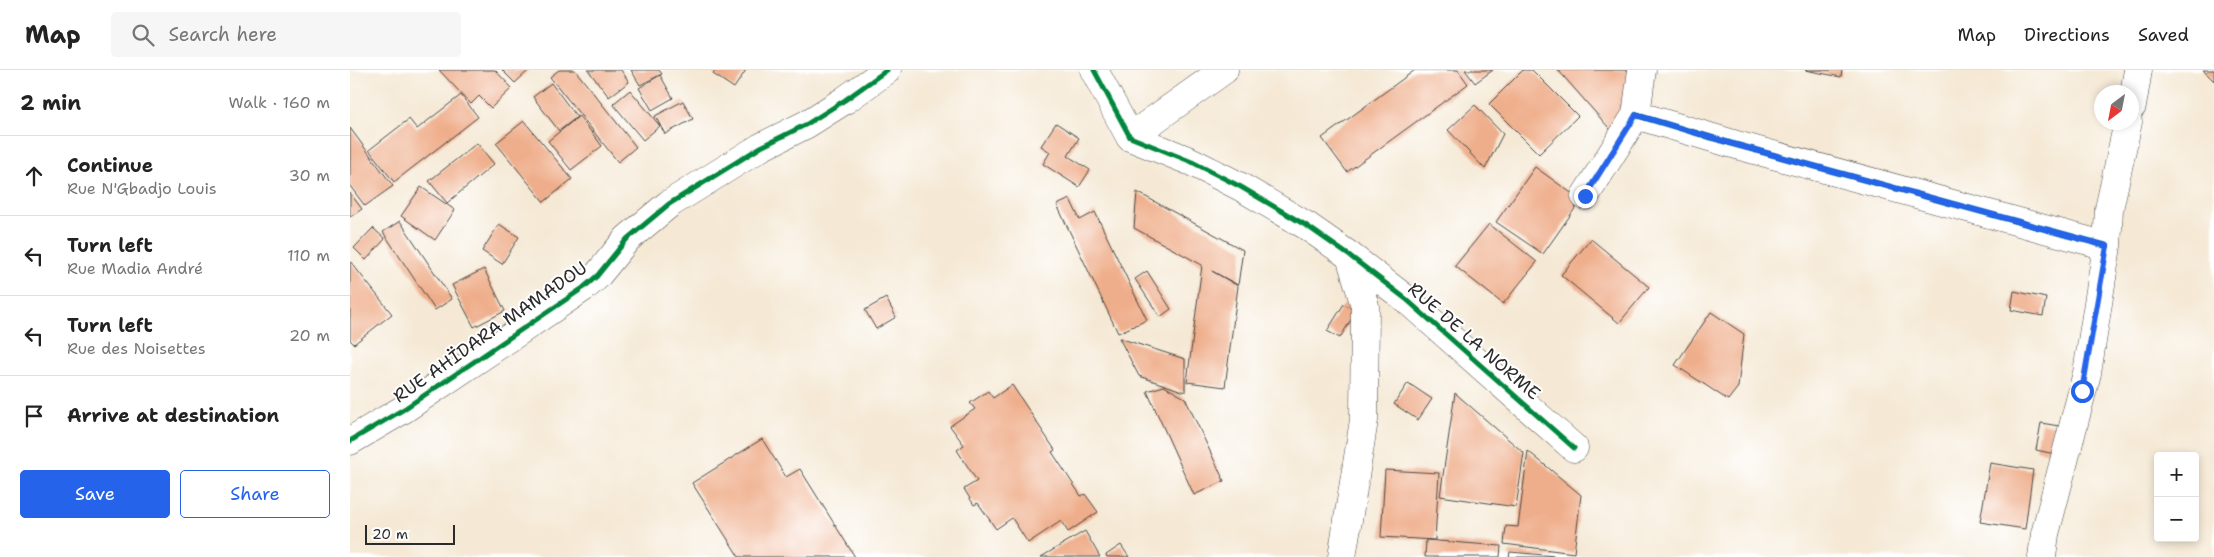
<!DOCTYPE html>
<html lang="en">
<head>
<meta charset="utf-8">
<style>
  body { margin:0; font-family:"Shantell Sans",sans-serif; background:#f6f6f6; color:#222 }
  .controls { position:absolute; right:15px; bottom:15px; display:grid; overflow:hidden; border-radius:5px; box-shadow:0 2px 8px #0003 }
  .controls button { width:45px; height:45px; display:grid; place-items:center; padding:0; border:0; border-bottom:1px solid #e0e0e0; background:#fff; color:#222; font:25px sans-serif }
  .compass { position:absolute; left:1744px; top:15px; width:45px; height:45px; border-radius:50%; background:#fff; box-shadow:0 2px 8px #0003; rotate:212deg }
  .scale { position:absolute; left:15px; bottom:12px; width:90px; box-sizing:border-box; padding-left:5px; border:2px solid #2b2b2b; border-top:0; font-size:14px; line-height:18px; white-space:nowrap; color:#2b2b2b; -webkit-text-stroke:4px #fff; paint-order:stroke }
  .stop { position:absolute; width:15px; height:15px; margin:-11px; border:4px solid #2563eb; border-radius:50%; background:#fff }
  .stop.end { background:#2563eb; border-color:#fff; box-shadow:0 1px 5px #0008 }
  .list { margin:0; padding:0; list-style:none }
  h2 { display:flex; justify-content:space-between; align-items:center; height:65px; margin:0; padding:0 20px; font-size:21px }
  h2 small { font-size:16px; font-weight:400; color:#767676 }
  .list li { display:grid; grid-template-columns:32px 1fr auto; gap:15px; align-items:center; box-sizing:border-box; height:80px; padding:0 20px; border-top:1px solid #e0e0e0 }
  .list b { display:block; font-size:19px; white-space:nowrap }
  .list p { margin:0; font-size:16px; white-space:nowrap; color:#767676 }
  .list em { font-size:16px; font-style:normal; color:#767676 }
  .actions { display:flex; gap:10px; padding:15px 20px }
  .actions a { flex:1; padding:11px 0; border:1px solid #2563eb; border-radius:5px; text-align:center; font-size:18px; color:#2563eb }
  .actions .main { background:#2563eb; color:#fff }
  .icon { flex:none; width:28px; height:28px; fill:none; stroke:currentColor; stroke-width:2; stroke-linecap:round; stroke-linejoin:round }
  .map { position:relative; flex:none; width:1864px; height:487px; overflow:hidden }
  header { display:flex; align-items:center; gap:30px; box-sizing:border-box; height:70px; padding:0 25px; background:#fff; border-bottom:1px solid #e0e0e0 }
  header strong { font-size:24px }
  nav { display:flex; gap:28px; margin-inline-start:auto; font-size:18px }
  .search { width:350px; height:45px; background:#f6f6f6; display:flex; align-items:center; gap:12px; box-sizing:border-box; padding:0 18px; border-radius:5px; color:#767676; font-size:19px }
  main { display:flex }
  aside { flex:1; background:#fff }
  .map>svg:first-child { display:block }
  .building { fill:#efae8b }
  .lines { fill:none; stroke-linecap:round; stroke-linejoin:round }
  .street-casing { stroke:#494844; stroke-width:29 }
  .street { stroke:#fff; stroke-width:28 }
  .cycleway-casing { stroke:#fff; stroke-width:8 }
  .cycleway { stroke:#00873e; stroke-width:5 }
  .route { stroke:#2563eb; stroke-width:6 }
  .labels { text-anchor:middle; stroke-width:4; stroke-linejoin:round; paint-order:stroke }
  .street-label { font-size:18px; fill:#2b2b2b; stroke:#fff }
</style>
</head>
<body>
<header>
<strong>Map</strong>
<div class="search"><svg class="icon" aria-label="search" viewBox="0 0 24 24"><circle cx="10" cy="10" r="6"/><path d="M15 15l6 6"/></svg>Search here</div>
<nav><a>Map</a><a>Directions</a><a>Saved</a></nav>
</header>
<main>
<aside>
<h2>2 min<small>Walk · 160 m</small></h2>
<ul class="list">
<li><svg class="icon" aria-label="ahead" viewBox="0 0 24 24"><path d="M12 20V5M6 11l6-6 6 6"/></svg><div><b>Continue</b><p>Rue N'Gbadjo Louis</p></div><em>30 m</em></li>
<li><svg class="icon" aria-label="left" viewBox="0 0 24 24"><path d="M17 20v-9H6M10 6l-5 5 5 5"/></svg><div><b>Turn left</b><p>Rue Madia André</p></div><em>110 m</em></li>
<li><svg class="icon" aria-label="left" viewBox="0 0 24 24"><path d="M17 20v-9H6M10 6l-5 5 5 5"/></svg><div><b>Turn left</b><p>Rue des Noisettes</p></div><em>20 m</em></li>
<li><svg class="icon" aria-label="arrive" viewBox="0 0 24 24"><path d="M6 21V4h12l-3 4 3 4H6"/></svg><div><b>Arrive at destination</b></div></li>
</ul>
<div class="actions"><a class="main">Save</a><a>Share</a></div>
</aside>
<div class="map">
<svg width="1864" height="487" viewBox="0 0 1864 487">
  <rect width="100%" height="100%" fill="#fff"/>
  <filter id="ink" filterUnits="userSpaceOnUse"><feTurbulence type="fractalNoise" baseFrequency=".02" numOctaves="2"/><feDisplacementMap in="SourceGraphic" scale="10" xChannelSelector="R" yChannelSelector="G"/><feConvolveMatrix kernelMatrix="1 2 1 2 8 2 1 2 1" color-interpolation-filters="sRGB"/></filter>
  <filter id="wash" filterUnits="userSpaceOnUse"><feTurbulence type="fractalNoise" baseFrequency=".0096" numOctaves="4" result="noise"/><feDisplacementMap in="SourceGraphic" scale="20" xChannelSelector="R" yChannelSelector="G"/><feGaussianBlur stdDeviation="1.12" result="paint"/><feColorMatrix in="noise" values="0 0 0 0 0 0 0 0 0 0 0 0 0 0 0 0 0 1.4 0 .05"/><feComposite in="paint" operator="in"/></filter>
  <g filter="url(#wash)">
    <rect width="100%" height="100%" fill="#f5e9d5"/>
    <g id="blocks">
      <!-- building -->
      <path class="building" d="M 89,0 L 145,0 L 162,18 L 141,38 L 129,26 L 121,34 Z
        M 152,0 L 179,0 L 165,13 Z
        M 209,0 L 225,0 L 286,77 L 268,92 L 200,7 Z
        M 238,0 L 271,0 L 279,12 L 259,27 Z
        M 281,0 L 309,0 L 312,4 L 290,15 Z
        M 366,0 L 396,0 L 384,18 L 363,4 Z
        M 1065,0 L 1108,0 L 1118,14 L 997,102 L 972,68 Z
        M 1115,0 L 1143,0 L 1125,13 Z
        M 1173,0 L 1182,0 L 1228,46 L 1189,84 L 1139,34 Z
        M 1208,0 L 1283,0 L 1266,66 Z
        M 1455,0 L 1492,0 L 1491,7 Z
        M 1853,0 L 1864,0 L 1864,11 Z
        M 310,5 L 323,28 L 302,40 L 289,18 Z
        M 201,13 L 227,47 L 209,61 L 183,27 Z
        M 280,20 L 310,56 L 293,70 L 263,34 Z
        M 111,25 L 128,47 L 44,112 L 19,80 L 59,49 L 67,59 Z
        M 333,31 L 343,49 L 315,64 L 305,46 Z
        M 1125,35 L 1153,64 L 1135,99 L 1098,60 Z
        M 229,46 L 252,76 L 221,100 L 198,71 Z
        M 174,51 L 222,109 L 194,132 L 146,73 Z
        M 706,53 L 729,68 L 718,86 L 740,100 L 729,117 L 693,94 L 700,82 L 691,76 Z
        M 0,58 L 43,116 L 15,136 L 0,116 Z
        M 127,73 L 144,94 L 97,133 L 79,111 Z
        M 1185,97 L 1231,130 L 1193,184 L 1146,152 Z
        M 71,117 L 105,140 L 85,170 L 51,146 Z
        M 787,122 L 893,180 L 888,215 L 862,201 L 888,216 L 875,317 L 837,312 L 852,195 L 784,158 Z
        M 0,123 L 12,139 L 0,147 Z
        M 720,129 L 730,150 L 745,142 L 797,250 L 768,263 L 707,135 Z
        M 50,151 L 102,229 L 85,240 L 33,162 Z
        M 149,154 L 169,167 L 152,194 L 132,181 Z
        M 1139,154 L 1187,192 L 1153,234 L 1105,196 Z
        M 23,158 L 35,169 L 16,190 L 4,178 Z
        M 1241,169 L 1299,217 L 1269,253 L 1211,205 Z
        M 0,191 L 42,244 L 4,274 L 0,270 Z
        M 134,199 L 155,241 L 124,257 L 102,215 Z
        M 797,201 L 821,239 L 810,247 L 785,209 Z
        M 1664,221 L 1696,228 L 1693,246 L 1661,240 Z
        M 536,228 L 546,247 L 526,259 L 515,240 Z
        M 994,234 L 1006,241 L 990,268 L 977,261 Z
        M 1361,242 L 1394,264 L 1388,317 L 1378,330 L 1325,295 Z
        M 769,268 L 835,289 L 835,322 L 789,306 Z
        M 1058,313 L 1082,329 L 1068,350 L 1044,334 Z
        M 662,315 L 705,380 L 702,382 L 731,426 L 735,424 L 748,442 L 718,462 L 711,451 L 678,473 L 662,448 L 646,459 L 628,433 L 624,435 L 614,419 L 627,411 L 607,380 L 614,375 L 600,356 L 625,339 L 620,333 L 638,321 L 643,328 Z
        M 814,316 L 835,328 L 874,411 L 844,425 L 797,321 Z
        M 1105,323 L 1174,383 L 1166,437 L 1090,426 Z
        M 1691,353 L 1709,356 L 1705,384 L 1686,380 Z
        M 412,369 L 436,407 L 450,399 L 505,487 L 389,487 L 342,413 Z
        M 1178,381 L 1231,425 L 1224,483 L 1154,474 L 1156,456 L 1168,457 Z
        M 1640,393 L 1683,400 L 1675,459 L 1630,452 Z
        M 1035,400 L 1089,403 L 1085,470 L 1031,467 Z
        M 735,461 L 750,487 L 691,487 Z
        M 1076,470 L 1151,476 L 1150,487 L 1075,487 Z
        M 771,475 L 779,487 L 757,487 L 756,485 Z
        M 1160,482 L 1205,486 L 1204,487 L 1159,487 Z"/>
    </g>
  </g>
  <g filter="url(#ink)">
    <use href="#blocks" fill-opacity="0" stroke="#494844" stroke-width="1"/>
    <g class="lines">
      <defs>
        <path id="street" d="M 744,0 L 780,67 L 842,92 L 891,117 L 957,156 L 1000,186 L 1056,229 L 1224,378
          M 1782,36 L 1788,0
          M 1286,45 L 1383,74 L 1757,176
          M 780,67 L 874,0
          M 1235,126 L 1286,45 L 1292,0
          M 0,371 L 54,339 L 233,218 L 247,206 L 277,169 L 319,134 L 411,77 L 457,54 L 495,30 L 537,0
          M 992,487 L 1014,350 L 1015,236 L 1000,186
          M 1692,487 L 1695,464 L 1737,303 L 1757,176 L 1759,139 L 1778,52"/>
      </defs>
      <!-- street casing -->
      <use href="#street" class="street-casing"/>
      <!-- street -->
      <use href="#street" class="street"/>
      <defs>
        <path id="cycleway" d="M 744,0 L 780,67 L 842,92 L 891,117 L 957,156 L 1000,186 L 1056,229 L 1224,378
          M 1286,45 L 1383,74 L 1757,176
          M 0,371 L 54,339 L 233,218 L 247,206 L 277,169 L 319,134 L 411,77 L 457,54 L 495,30 L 537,0"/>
      </defs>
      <!-- cycleway casing -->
      <use href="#cycleway" class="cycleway-casing"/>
      <!-- cycleway -->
      <use href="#cycleway" class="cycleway"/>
    </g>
  </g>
  <g class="lines" filter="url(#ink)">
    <!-- route -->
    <path class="route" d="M 1235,126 L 1286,45 L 1383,74 L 1757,176 L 1732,321"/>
  </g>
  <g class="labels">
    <!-- street labels -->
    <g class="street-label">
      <text transform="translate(140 262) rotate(-35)" y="6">RUE AHÏDARA MAMADOU</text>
      <text transform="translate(1124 271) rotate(41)" y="6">RUE DE LA NORME</text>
    </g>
  </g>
</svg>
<div class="controls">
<button>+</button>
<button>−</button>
</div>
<svg class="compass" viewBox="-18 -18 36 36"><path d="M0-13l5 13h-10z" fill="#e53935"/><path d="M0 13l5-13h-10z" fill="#767676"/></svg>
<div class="scale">20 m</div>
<div class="stop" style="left:1732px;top:321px"></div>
<div class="stop end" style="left:1235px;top:126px"></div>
</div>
</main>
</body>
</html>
